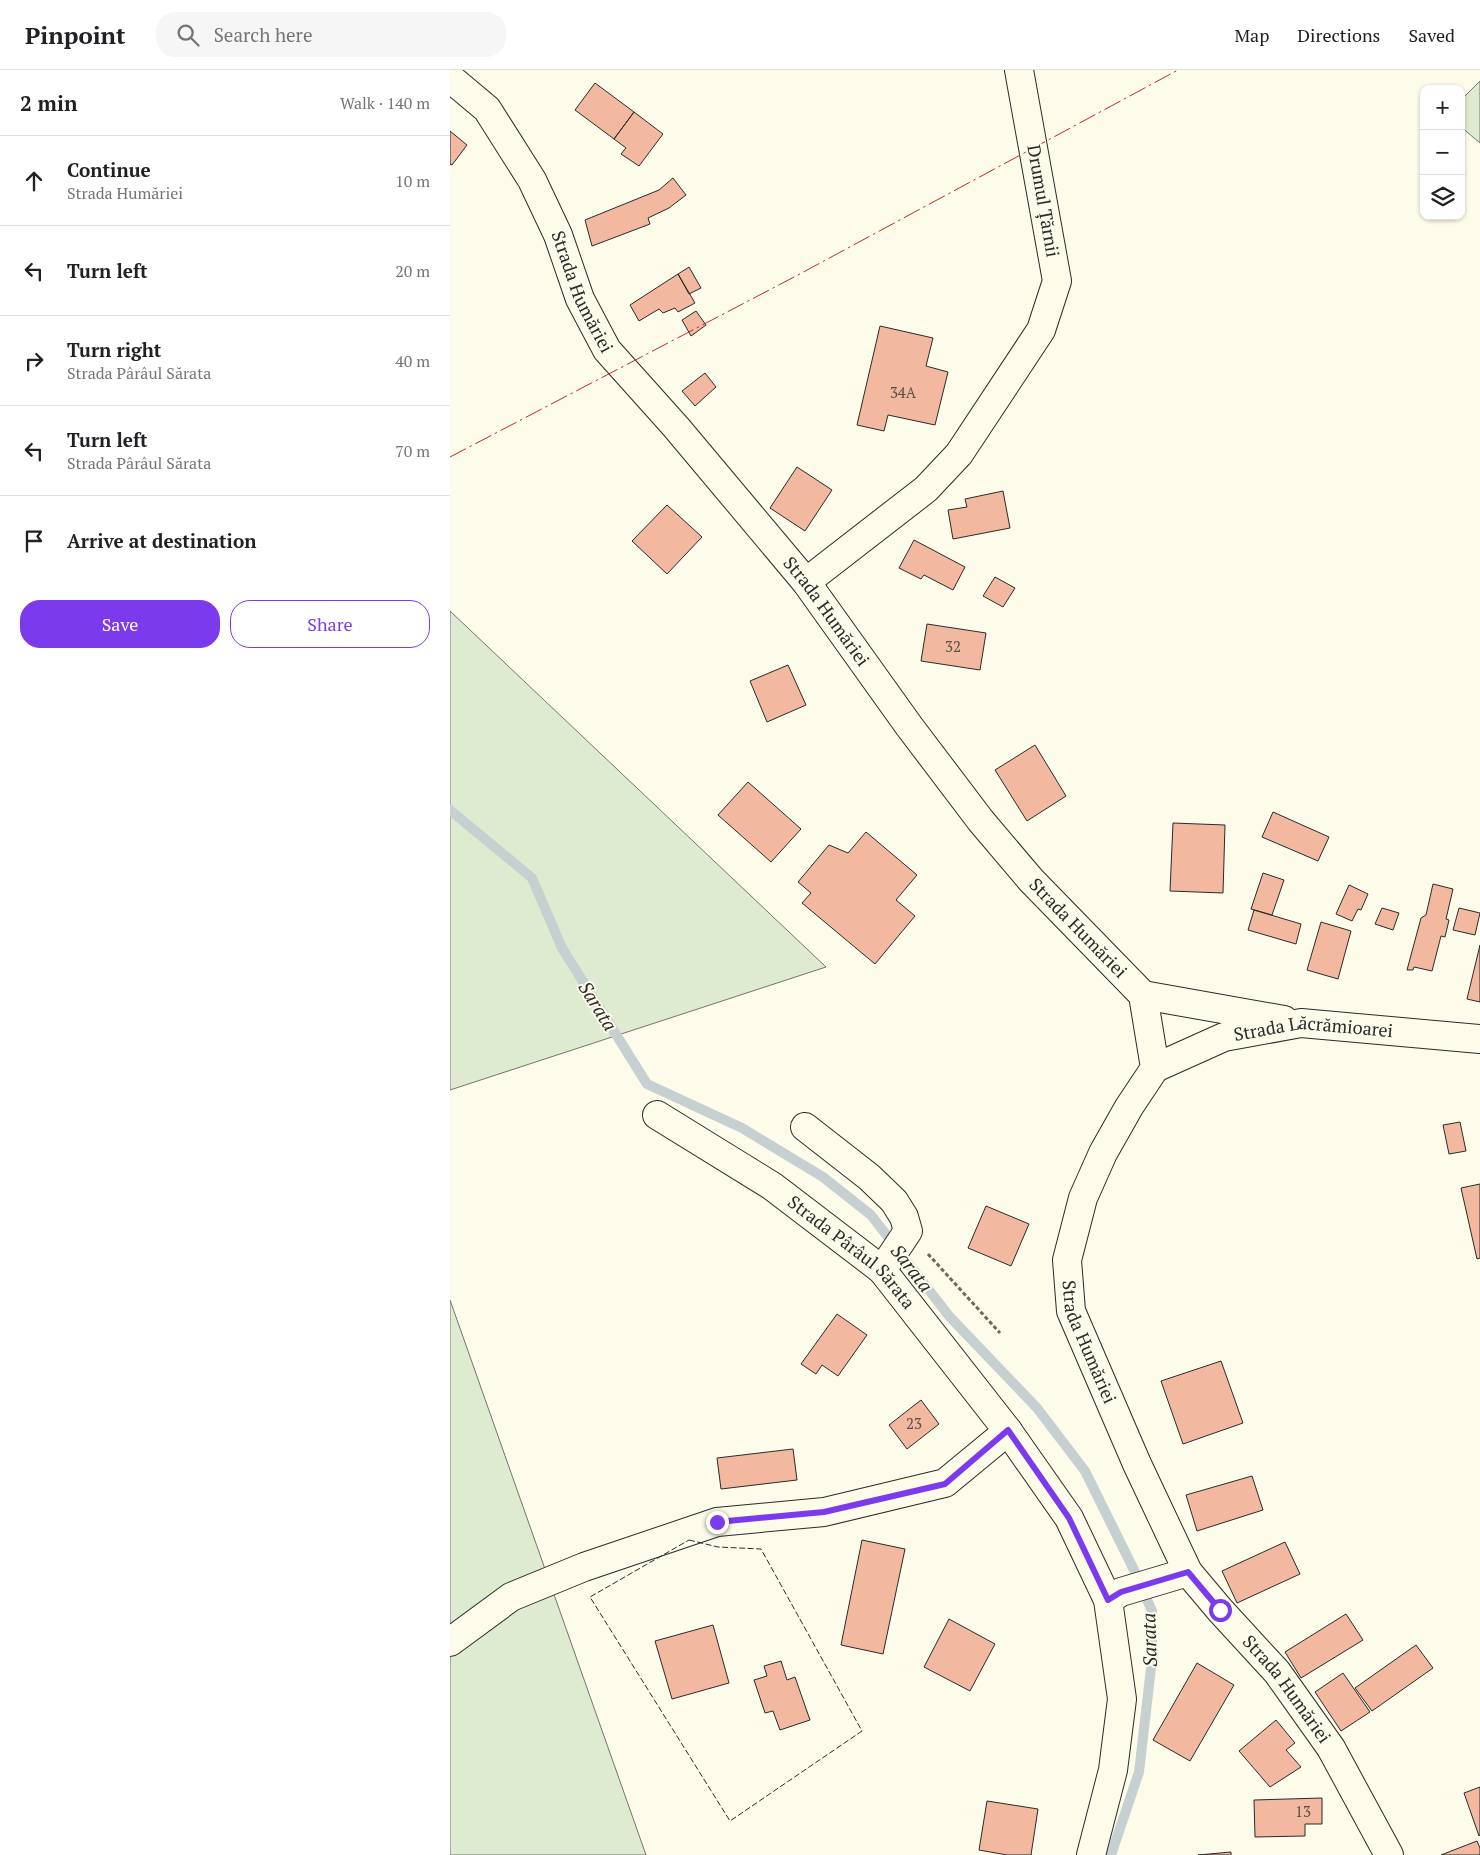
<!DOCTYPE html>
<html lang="en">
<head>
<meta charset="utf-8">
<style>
  body { margin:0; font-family:"PT Serif",serif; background:#f6f6f6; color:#202124 }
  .controls { position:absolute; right:15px; top:15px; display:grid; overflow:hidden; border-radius:10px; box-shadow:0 1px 4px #0004 }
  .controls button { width:45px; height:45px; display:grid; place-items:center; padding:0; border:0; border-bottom:1px solid #e0e0e0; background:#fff; color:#202124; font:25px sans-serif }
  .stop { position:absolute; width:15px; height:15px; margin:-11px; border:4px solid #7c3aed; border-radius:50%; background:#fff }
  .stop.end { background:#7c3aed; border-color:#fff; box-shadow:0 1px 5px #0008 }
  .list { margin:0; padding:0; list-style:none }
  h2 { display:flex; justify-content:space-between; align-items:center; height:65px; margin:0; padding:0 20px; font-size:21px }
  h2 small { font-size:16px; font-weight:400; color:#757577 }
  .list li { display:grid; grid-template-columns:32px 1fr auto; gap:15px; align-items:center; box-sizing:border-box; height:90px; padding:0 20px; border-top:1px solid #e0e0e0 }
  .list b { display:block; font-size:19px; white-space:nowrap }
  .list p { margin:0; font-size:16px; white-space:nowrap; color:#757577 }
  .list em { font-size:16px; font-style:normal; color:#757577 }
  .actions { display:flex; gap:10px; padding:15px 20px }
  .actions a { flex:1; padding:11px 0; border:1px solid #7c3aed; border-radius:20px; text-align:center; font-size:18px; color:#7c3aed }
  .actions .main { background:#7c3aed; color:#fff }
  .icon { flex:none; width:28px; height:28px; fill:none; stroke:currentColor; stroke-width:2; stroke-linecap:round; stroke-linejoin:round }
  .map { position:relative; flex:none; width:1030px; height:1785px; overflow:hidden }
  header { display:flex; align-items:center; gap:30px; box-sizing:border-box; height:70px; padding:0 25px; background:#fff; border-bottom:1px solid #e0e0e0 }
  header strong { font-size:24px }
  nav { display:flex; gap:28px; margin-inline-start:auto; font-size:18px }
  .search { width:350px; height:45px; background:#f6f6f6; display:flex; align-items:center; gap:12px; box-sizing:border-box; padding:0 18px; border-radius:20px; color:#757577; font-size:19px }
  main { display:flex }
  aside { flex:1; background:#fff }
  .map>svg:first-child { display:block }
  .green { fill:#deebd1; stroke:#74746e }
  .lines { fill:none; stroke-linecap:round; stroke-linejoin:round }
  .stream { stroke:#c7d0d0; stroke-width:10 }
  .building { fill:#f2b8a0; stroke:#2b2b2b }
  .street-casing { stroke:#2b2b2b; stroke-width:30 }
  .path { stroke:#6a6964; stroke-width:3; stroke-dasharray:4 2.5; stroke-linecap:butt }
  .street { stroke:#fdfbea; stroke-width:28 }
  .fence { stroke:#2b2b2b; stroke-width:1; stroke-dasharray:6 2.5; stroke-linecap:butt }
  .power { stroke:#c62828; stroke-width:1; stroke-dasharray:18 4 2.5 4; stroke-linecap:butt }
  .route { stroke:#7c3aed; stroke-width:6 }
  .labels { text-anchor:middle; stroke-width:4; stroke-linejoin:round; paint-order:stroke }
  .number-label { font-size:15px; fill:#5d4e48 }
  .street-label { font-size:18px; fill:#2b2b2b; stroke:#fdfbea }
  .water-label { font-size:19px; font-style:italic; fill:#2b2b2b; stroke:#fdfbea }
</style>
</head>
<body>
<header>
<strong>Pinpoint</strong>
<div class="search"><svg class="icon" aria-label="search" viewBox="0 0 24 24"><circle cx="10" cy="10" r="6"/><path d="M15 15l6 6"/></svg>Search here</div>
<nav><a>Map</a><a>Directions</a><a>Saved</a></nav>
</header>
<main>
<aside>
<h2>2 min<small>Walk · 140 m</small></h2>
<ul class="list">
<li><svg class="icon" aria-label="ahead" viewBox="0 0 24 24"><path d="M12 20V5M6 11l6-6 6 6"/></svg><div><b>Continue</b><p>Strada Humăriei</p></div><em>10 m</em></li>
<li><svg class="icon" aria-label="left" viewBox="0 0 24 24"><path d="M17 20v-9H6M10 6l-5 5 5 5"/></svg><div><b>Turn left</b></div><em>20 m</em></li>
<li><svg class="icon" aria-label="right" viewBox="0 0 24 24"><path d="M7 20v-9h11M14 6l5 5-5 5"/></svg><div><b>Turn right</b><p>Strada Pârâul Sărata</p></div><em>40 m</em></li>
<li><svg class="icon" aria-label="left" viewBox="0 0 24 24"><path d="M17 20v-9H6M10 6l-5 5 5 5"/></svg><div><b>Turn left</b><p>Strada Pârâul Sărata</p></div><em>70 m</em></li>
<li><svg class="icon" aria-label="arrive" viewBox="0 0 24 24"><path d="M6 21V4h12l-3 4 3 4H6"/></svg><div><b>Arrive at destination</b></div></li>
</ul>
<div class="actions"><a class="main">Save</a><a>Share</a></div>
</aside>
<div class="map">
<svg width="1030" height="1785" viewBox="0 0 1030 1785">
  <rect width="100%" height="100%" fill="#fdfbea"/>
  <!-- green -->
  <path class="green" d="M 1030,11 L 1030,73 L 1011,57 L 1011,30 Z
    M 0,541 L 376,897 L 0,1020 Z
    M 0,1230 L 196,1785 L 0,1785 Z"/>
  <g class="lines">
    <!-- stream -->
    <path class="stream" d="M 0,740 L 82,808 L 112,878 L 197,1014 L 292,1058 L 373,1107 L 421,1145 L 499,1246 L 587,1338 L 635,1401 L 684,1500 L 702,1541 L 702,1589 L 689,1702 L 661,1785"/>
  </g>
  <!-- building -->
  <path class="building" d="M 145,13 L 184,42 L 164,69 L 125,40 Z
    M 184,42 L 213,64 L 189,96 L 171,84 L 176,78 L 164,69 Z
    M 0,61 L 17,75 L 2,95 L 0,94 Z
    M 223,108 L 236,125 L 219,138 L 198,148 L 200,154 L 142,176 L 135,150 L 209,120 Z
    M 239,197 L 251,218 L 239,224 L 228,204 Z
    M 228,204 L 245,233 L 228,242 L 225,238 L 213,243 L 209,239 L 189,251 L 180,235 Z
    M 246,241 L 256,255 L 241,266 L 232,250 Z
    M 430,256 L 483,268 L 476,296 L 498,302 L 485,355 L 438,345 L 434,361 L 407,355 Z
    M 255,303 L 266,317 L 245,336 L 232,321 Z
    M 347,397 L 382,420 L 355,461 L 320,438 Z
    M 553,421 L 560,458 L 503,469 L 498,440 L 517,437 L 515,429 Z
    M 217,435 L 252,467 L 217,504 L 182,471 Z
    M 464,470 L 515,497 L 503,520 L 474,505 L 471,509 L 449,498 Z
    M 545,507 L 565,518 L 553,537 L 533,526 Z
    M 477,554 L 536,563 L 530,600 L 471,591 Z
    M 338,595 L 356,635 L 317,652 L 300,611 Z
    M 585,675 L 616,726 L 577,751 L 545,700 Z
    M 298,712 L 351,759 L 321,792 L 268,745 Z
    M 823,742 L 879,767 L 868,791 L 812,767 Z
    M 723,753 L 775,755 L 773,823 L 720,821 Z
    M 416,762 L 467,805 L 446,830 L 465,846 L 425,894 L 352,833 L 361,823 L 348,812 L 379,775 L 398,783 Z
    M 813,803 L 834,810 L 822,845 L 801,839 Z
    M 983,814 L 1003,819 L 996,849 L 999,850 L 995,867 L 991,866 L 982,901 L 964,897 L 963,900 L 957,900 L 971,848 L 976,845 Z
    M 899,815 L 918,824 L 911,840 L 908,839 L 902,851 L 886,844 Z
    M 932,838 L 949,843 L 943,860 L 925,854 Z
    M 1009,838 L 1030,843 L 1025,865 L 1003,860 Z
    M 804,840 L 851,854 L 846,874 L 798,860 Z
    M 871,852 L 901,861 L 888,909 L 857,900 Z
    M 1030,875 L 1030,932 L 1017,929 Z
    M 1010,1052 L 1016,1081 L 999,1084 L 993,1055 Z
    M 1030,1114 L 1030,1188 L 1027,1189 L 1011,1118 Z
    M 536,1136 L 579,1154 L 561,1196 L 518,1178 Z
    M 387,1244 L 417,1265 L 388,1306 L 372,1295 L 366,1304 L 351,1294 Z
    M 771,1291 L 793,1353 L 733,1374 L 711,1311 Z
    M 471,1330 L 489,1354 L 457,1379 L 439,1355 Z
    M 343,1379 L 347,1410 L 271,1419 L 267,1388 Z
    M 802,1406 L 813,1440 L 747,1461 L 736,1425 Z
    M 412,1470 L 455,1479 L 433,1584 L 391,1575 Z
    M 835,1472 L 850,1504 L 787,1533 L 772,1501 Z
    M 896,1544 L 913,1570 L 851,1608 L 835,1582 Z
    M 499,1549 L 545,1574 L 520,1621 L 474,1597 Z
    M 263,1555 L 279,1613 L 222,1629 L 205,1571 Z
    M 966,1575 L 983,1598 L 922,1641 L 905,1618 Z
    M 331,1591 L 337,1610 L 345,1607 L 360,1650 L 330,1660 L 323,1641 L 315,1643 L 304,1610 L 317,1606 L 314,1596 Z
    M 747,1593 L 784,1615 L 740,1691 L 703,1670 Z
    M 893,1603 L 920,1642 L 891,1661 L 865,1622 Z
    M 826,1650 L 845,1673 L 836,1680 L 851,1697 L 820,1717 L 789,1681 Z
    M 1030,1717 L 1030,1765 L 1029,1766 L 1014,1723 Z
    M 872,1728 L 872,1754 L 855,1754 L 855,1766 L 805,1767 L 804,1730 Z
    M 537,1731 L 588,1739 L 581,1785 L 557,1785 L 529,1780 Z
    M 1027,1771 L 1030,1778 L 1030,1785 L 991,1785 Z
    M 781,1782 L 781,1785 L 748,1785 Z"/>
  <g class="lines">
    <defs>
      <g id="street">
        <path id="s1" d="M 0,8 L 37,39 L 82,110 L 108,165 L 130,229 L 157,280 L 226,357 L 356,512 L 459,656 L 531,751 L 581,810 L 693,925 L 705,998 L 679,1037 L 653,1083 L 633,1128 L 617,1190 L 621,1241 L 687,1394 L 738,1502 L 770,1540 L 827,1602 L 881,1678 L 939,1785"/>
        <path d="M 356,512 L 476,419 L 509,384 L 591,260 L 607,211 L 569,0"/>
        <path d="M 693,925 L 834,950"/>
        <path id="s2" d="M 705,998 L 774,967 L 851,953 L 1030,969"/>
        <path id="s3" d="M 207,1045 L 322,1116 L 432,1200 L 558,1361 L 619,1448 L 658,1530 L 672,1629 L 663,1700 L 641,1785"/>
        <path d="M 355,1057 L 419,1107 L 444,1131 L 454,1147 L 458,1161 L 432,1200"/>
        <path d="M 658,1530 L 671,1522 L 738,1502"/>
        <path d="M 0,1572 L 61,1527 L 134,1497 L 267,1452 L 374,1442 L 495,1413 L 558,1361"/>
      </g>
    </defs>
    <!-- street casing -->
    <use href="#street" class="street-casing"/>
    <!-- path -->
    <path class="path" d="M 478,1184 L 550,1263"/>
    <!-- street -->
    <use href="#street" class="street"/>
    <!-- fence -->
    <path class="fence" d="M 239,1470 L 268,1477 L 311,1479 L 412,1661 L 280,1751 L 140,1527 Z"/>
    <!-- power -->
    <path class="power" d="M 0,387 L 346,206 L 728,0"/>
  </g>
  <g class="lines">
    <!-- route -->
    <path class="route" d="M 267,1452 L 374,1442 L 495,1414 L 558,1360 L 619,1448 L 658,1530 L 671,1522 L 738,1502 L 770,1540"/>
  </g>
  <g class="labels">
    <!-- number labels -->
    <g class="number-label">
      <text x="453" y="328">34A</text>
      <text x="503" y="582">32</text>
      <text x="464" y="1359">23</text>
      <text x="853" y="1747">13</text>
    </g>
    <!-- street labels -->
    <g class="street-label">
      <text transform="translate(593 131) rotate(80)" y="6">Drumul Țărnii</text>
      <text dy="6" stroke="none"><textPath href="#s1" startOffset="255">Strada Humăriei</textPath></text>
      <text dy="6" stroke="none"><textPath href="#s1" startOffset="660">Strada Humăriei</textPath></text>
      <text dy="6" stroke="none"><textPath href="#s1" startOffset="1065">Strada Humăriei</textPath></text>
      <text dy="6" stroke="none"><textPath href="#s2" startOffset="166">Strada Lăcrămioarei</textPath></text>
      <text dy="6" stroke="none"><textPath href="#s3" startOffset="239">Strada Pârâul Sărata</textPath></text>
      <text dy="6" stroke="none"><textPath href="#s1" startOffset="1531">Strada Humăriei</textPath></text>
      <text dy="6" stroke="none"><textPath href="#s1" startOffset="1936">Strada Humăriei</textPath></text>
    </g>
    <!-- water labels -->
    <g class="water-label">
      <text transform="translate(148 936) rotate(58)" y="7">Sarata</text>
      <text transform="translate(462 1198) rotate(52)" y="7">Sarata</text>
      <text transform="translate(699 1570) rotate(-92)" y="7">Sarata</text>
    </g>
  </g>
</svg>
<div class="controls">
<button>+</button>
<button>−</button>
<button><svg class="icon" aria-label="layers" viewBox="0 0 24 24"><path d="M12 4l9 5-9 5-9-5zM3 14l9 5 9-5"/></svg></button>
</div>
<div class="stop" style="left:770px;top:1540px"></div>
<div class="stop end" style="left:267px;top:1452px"></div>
</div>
</main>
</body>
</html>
